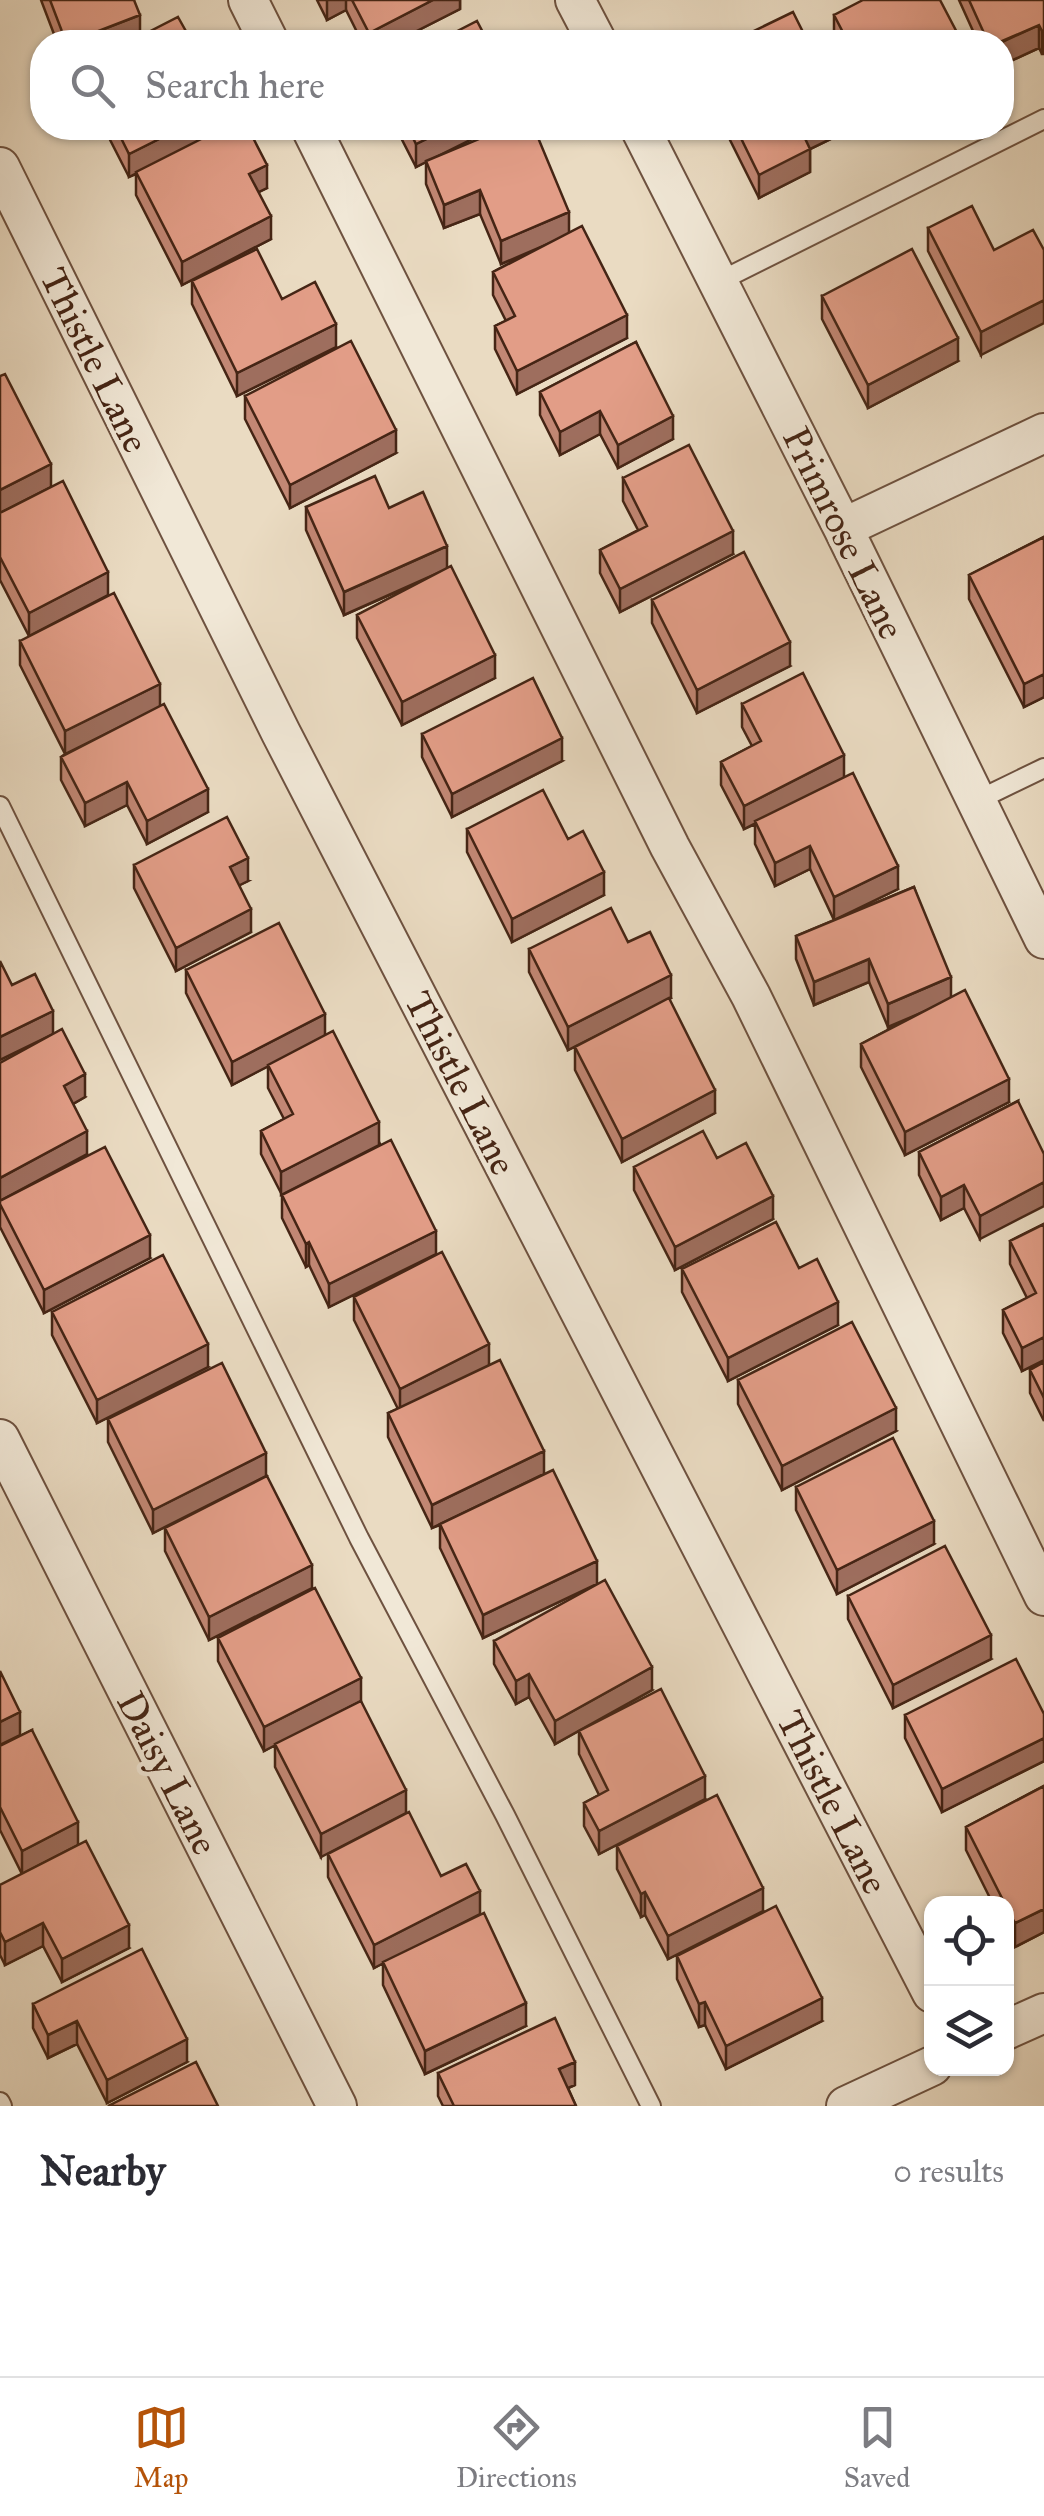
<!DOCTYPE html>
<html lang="en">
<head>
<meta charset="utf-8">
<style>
  body { margin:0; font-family:"IM FELL Great Primer",serif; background:#f7f7f7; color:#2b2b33 }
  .controls { position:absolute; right:30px; bottom:30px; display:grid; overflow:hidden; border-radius:20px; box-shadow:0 2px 8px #0004 }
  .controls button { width:90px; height:90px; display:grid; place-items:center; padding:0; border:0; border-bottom:2px solid #e1e1e2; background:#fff; color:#2b2b33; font:50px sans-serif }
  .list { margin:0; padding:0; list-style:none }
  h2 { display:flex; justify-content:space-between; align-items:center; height:130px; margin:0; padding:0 40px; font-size:42px }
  h2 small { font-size:32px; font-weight:400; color:#7c7c81 }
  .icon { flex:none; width:55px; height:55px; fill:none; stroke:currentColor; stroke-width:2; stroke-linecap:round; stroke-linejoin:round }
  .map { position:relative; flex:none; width:1044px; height:2106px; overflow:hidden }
  .search { position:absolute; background:#fff; box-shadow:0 2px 8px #0004; left:30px; right:30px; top:30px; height:110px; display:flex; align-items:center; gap:25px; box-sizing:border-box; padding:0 35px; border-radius:40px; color:#7c7c81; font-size:38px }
  .sheet { height:270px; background:#fff }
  nav { display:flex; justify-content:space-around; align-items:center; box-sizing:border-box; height:140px; border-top:2px solid #e1e1e2; background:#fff; font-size:28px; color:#7c7c81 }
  nav a { display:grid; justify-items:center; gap:5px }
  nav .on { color:#b45309 }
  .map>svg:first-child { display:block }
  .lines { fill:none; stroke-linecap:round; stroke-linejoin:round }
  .service-casing { stroke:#6e5240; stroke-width:22 }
  .minor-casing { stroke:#6e5240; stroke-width:42 }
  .service { stroke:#f1e8d7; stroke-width:18 }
  .minor { stroke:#f1e8d7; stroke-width:38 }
  .wall { fill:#c28774; stroke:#452515; stroke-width:2.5 }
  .shaded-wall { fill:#9e6e5e; stroke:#452515; stroke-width:2.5 }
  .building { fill:#e29d87; stroke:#452515; stroke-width:2.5 }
  .labels { text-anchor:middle; stroke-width:9; stroke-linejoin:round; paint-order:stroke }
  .street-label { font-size:38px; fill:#452515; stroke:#f1e8d7 }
</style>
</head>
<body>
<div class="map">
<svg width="1044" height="2106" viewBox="0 0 1044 2106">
  <rect width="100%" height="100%" fill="#eadbc2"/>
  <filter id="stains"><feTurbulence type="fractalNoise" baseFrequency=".002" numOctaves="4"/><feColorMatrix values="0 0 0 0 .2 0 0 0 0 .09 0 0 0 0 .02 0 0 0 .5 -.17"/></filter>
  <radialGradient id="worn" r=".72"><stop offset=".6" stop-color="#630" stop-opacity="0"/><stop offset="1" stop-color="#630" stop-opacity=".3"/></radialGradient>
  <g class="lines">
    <defs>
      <path id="service" d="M 718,282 L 1044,119
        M 976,801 L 1044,768
        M 0,806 L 359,1538 L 505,1815 L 651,2106
        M 0,2102 L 2,2106"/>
      <path id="minor" d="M 248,0 L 269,42
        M 575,0 L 597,42
        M 311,128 L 670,847 L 751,996 L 1044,1596
        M 640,128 L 843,528 L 1044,939
        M 0,167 L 281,733 L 932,1993
        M 843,528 L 1044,433
        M 0,1439 L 337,2106
        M 1006,2030 L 1044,2013
        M 846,2106 L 932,2066"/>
    </defs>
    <!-- service casing -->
    <use href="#service" class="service-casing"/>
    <!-- minor casing -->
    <use href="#minor" class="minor-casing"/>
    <!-- service -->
    <use href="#service" class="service"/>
    <!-- minor -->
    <use href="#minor" class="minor"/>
  </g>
  <!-- wall -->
  <path class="wall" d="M 41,0 L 134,0 L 129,42 L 57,42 Z
    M 317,0 L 460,0 L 460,9 L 395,42 L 362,42 L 346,10 L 327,20 Z
    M 959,0 L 1044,0 L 1042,54 L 1039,48 L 1002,65 L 1002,42 L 978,42 Z
    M 834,15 L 962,42 L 836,42 L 834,38 Z
    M 104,128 L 248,128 L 267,188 L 258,192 L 271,239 L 182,285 L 136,195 L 136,174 L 129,177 Z
    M 396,128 L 494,128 L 442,154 L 569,232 L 627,338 L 517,394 L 495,349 L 495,326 L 506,321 L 493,295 L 493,272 L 536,249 L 501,264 L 480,214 L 444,228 L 426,184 L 426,162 L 416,167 Z
    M 724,128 L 841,128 L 841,134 L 810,149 L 810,172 L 759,198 Z
    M 928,228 L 994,250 L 981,355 L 928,251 Z
    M 192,281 L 282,299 L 336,347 L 237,396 L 192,304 Z
    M 822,296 L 958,361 L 868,408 L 822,319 Z
    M 636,342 L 673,439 L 618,468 L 600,434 L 560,455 L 540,415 L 540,392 Z
    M 0,376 L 51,487 L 108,595 L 29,636 L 0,580 Z
    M 245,396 L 396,453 L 290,508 L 245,419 Z
    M 623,478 L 733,554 L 620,612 L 600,573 L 600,550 L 638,530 L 623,501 Z
    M 306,507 L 389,508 L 447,568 L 495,678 L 402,725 L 357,638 L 357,615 L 433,576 L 344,615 L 306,530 Z
    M 1044,537 L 1044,697 L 1024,707 L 969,599 L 969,575 Z
    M 652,600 L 790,666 L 697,713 L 652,623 Z
    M 20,641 L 160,706 L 208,812 L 147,844 L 127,805 L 85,826 L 61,780 L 61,757 L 65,754 L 20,665 Z
    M 742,704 L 844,777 L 898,889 L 834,920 L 810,869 L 775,886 L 755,844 L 755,824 L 744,829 L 721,785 L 721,762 L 752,746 L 742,727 Z
    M 422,734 L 562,761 L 452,817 L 422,757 Z
    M 467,829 L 568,839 L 604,895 L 512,942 L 467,852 Z
    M 134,865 L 248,881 L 239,885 L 251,932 L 176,971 L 134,888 Z
    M 914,887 L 951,997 L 1009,1102 L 905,1155 L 861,1067 L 861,1044 L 924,1011 L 888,1027 L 869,982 L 814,1005 L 796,959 L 796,936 Z
    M 628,942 L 671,998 L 669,999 L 715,1113 L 622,1162 L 575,1070 L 575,1047 L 617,1026 L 568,1050 L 529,972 L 529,949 Z
    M 186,970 L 325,1036 L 436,1254 L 329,1307 L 309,1265 L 306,1267 L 282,1218 L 282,1195 L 261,1154 L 261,1131 L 284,1119 L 268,1088 L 268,1066 L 232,1085 L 186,993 Z
    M 0,1063 L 85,1097 L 73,1104 L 87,1154 L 10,1196 L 150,1258 L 44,1313 L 0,1227 Z
    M 1018,1101 L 980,1239 L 964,1208 L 941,1220 L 919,1175 L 919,1152 Z
    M 717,1158 L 773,1219 L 675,1270 L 634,1190 L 634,1167 Z
    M 1044,1224 L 1044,1360 L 1022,1371 L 1003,1333 L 1003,1310 L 1027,1298 L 1010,1264 L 1010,1241 Z
    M 799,1268 L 838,1325 L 728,1381 L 682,1292 L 682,1269 Z
    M 354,1297 L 489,1365 L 597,1584 L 483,1638 L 440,1548 L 440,1525 L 432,1528 L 388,1437 L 388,1413 L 398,1409 L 354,1320 Z
    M 52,1312 L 208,1367 L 97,1423 L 52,1335 Z
    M 1044,1362 L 1044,1421 L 1030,1393 L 1030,1370 Z
    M 738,1380 L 896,1431 L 782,1490 L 738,1404 Z
    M 108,1419 L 266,1476 L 153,1533 L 108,1442 Z
    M 796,1487 L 934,1544 L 837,1594 L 796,1510 Z
    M 165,1528 L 312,1588 L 209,1640 L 165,1551 Z
    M 848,1596 L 991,1659 L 893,1708 L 848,1619 Z
    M 218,1638 L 361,1678 L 321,1857 L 275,1767 L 275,1745 L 264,1751 L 218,1661 Z
    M 494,1641 L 652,1690 L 555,1744 L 529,1697 L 516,1704 L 494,1664 Z
    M 1044,1714 L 1044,1761 L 942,1812 L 905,1738 L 905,1715 Z
    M 32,1730 L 22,1874 L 0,1830 L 0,1746 Z
    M 579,1731 L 705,1799 L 599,1854 L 584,1826 L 584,1803 L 599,1795 L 579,1754 Z
    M 1044,1786 L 1044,1932 L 1015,1947 L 1006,1930 L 1006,1904 L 993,1904 L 966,1850 L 966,1827 Z
    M 617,1846 L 763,1911 L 668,1959 L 645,1915 L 641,1917 L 617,1869 Z
    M 328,1854 L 441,1876 L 480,1914 L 431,1939 L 526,2026 L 425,2074 L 383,1985 L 383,1963 L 374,1968 L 328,1877 Z
    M 0,1885 L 129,1948 L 62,1982 L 43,1946 L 5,1965 L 0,1955 Z
    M 677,1956 L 822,2021 L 726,2069 L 705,2025 L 699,2027 L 677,1979 Z
    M 33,2004 L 187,2062 L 107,2103 L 77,2044 L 48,2058 L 33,2028 Z
    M 438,2073 L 575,2085 L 568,2088 L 576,2106 L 443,2106 L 438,2096 Z"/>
  <!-- shaded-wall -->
  <path class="shaded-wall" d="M 327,0 L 346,0 L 346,10 L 327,20 Z
    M 433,0 L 460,0 L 460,9 L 395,42 L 369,42 L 369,33 Z
    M 140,15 L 140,38 L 129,42 L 70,42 Z
    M 1039,25 L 1039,48 L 1002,65 L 1002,42 Z
    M 1042,31 L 1044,31 L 1044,54 L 1042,54 Z
    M 181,128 L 224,128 L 129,177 L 129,154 Z
    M 449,128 L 494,128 L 416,167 L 416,144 Z
    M 807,128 L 841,128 L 841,134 L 810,149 L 810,172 L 759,198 L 759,175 L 801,130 Z
    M 267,165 L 267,188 L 249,197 L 249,174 Z
    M 480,190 L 480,214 L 444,228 L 444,205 Z
    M 569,212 L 569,235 L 501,264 L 501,241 Z
    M 271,216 L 271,239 L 182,285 L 182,262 Z
    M 1044,300 L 1044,323 L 981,355 L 981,332 Z
    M 627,315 L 627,338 L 517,394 L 517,371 Z
    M 336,324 L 336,347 L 237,396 L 237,373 Z
    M 958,338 L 958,361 L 868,408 L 868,385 Z
    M 600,411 L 600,434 L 560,455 L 560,432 Z
    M 673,416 L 673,439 L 618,468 L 618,445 Z
    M 396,430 L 396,453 L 290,508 L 290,485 Z
    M 51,464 L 51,487 L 0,513 L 0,490 Z
    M 733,531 L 733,554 L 620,612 L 620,589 Z
    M 447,546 L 447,569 L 344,615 L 344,592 Z
    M 108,572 L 108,595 L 29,636 L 29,613 Z
    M 790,642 L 790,666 L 697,713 L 697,690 Z
    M 495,655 L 495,678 L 402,725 L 402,702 Z
    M 1044,674 L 1044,697 L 1024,707 L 1024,684 Z
    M 160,684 L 160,707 L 65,754 L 65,731 Z
    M 562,738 L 562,761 L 452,817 L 452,794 Z
    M 844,755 L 844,778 L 744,829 L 744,806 Z
    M 127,782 L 127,805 L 85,826 L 85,803 Z
    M 208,789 L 208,812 L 147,844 L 147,821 Z
    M 810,846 L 810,869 L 775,886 L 775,863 Z
    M 248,858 L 248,881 L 230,890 L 230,867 Z
    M 898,866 L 898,889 L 834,920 L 834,897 Z
    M 604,872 L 604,895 L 512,942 L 512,919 Z
    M 251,909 L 251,932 L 176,971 L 176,948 Z
    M 869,959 L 869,982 L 814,1005 L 814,982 Z
    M 671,975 L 671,998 L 568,1050 L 568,1027 Z
    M 951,977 L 951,1000 L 888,1027 L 888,1004 Z
    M 53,1011 L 53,1034 L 0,1060 L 0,1037 Z
    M 325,1014 L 325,1037 L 232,1085 L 232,1062 Z
    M 85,1074 L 85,1097 L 64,1109 L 64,1086 Z
    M 1009,1079 L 1009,1102 L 905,1155 L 905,1132 Z
    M 715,1090 L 715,1113 L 622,1162 L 622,1139 Z
    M 379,1122 L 379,1145 L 281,1195 L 281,1172 Z
    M 87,1131 L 87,1154 L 0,1201 L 0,1178 Z
    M 1044,1182 L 1044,1206 L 980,1239 L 980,1216 Z
    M 964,1185 L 964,1208 L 941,1220 L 941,1197 Z
    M 773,1196 L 773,1219 L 675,1270 L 675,1247 Z
    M 436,1231 L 436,1254 L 329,1307 L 329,1284 Z
    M 150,1235 L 150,1258 L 44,1313 L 44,1290 Z
    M 309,1242 L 309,1265 L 306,1267 L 306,1244 Z
    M 838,1302 L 838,1325 L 728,1381 L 728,1358 Z
    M 1044,1337 L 1044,1360 L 1022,1371 L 1022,1348 Z
    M 208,1344 L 208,1367 L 97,1423 L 97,1400 Z
    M 489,1344 L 489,1367 L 400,1412 L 400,1389 Z
    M 896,1408 L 896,1431 L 782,1490 L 782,1466 Z
    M 544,1451 L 544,1474 L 432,1528 L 432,1505 Z
    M 266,1453 L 266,1476 L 153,1533 L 153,1510 Z
    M 934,1521 L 934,1544 L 837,1594 L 837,1570 Z
    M 597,1561 L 597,1584 L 483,1638 L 483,1615 Z
    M 312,1565 L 312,1588 L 209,1640 L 209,1617 Z
    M 991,1635 L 991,1659 L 893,1708 L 893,1685 Z
    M 652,1667 L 652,1690 L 555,1744 L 555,1721 Z
    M 529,1674 L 529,1697 L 516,1704 L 516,1681 Z
    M 361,1678 L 361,1701 L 264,1751 L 264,1727 Z
    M 20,1712 L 20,1735 L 0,1745 L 0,1722 Z
    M 1044,1738 L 1044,1761 L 942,1812 L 942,1789 Z
    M 705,1776 L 705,1799 L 599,1854 L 599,1831 Z
    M 406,1790 L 406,1813 L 321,1857 L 321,1834 Z
    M 78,1822 L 78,1845 L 22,1874 L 22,1851 Z
    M 763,1888 L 763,1911 L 668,1959 L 668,1936 Z
    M 480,1891 L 480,1914 L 374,1968 L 374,1945 Z
    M 645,1892 L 645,1915 L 641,1917 L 641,1894 Z
    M 1044,1909 L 1044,1932 L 1015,1947 L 1015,1923 Z
    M 43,1923 L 43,1946 L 5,1965 L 5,1942 Z
    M 129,1925 L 129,1948 L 62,1982 L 62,1959 Z
    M 822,1998 L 822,2021 L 726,2069 L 726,2046 Z
    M 705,2002 L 705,2025 L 699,2027 L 699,2004 Z
    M 526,2003 L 526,2026 L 425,2074 L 425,2051 Z
    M 77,2021 L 77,2044 L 48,2058 L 48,2035 Z
    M 187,2039 L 187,2062 L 107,2103 L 107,2080 Z
    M 575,2062 L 575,2085 L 559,2092 L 559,2069 Z"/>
  <!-- building -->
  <path class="building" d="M 50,0 L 134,0 L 140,15 L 70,42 L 66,42 Z
    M 352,0 L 433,0 L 369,33 Z
    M 863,0 L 940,0 L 962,42 L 848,42 L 834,15 Z
    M 969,0 L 1044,0 L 1044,31 L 1042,31 L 1039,25 L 1000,42 L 988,42 Z
    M 793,12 L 808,42 L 731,42 Z
    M 178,17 L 192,42 L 129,42 Z
    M 477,21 L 488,42 L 436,42 Z
    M 116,128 L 181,128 L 129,154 Z
    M 223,128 L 248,128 L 267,165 L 249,174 L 271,216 L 182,262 L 136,172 Z
    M 408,128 L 449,128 L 416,144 Z
    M 505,128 L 534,128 L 569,212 L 501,241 L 480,190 L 444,205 L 426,161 Z
    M 736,128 L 807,128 L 801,130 L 810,149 L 759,175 Z
    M 972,206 L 994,250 L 1033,230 L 1044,250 L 1044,300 L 981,332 L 928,228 Z
    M 582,226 L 627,315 L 517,371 L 495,326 L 515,316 L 493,272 Z
    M 257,249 L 282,299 L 315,282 L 336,324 L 237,373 L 192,281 Z
    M 912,249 L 958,338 L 868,385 L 822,296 Z
    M 351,341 L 396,430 L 290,485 L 245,396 Z
    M 636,342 L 673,416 L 618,445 L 600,411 L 560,432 L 540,392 Z
    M 5,374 L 51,464 L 0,490 L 0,376 Z
    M 689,445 L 733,531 L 620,589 L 600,550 L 647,526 L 623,478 Z
    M 375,476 L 389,508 L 423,492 L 447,546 L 344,592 L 306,507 Z
    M 63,481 L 108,572 L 29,613 L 0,557 L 0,513 Z
    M 1044,537 L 1044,674 L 1024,684 L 969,575 Z
    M 744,552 L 790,642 L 697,690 L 652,600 Z
    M 451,566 L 495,655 L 402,702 L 357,615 Z
    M 114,593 L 160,684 L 65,731 L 20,641 Z
    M 803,673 L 844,755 L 744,806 L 721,762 L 761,741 L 742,704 Z
    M 533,678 L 562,738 L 452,794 L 422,734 Z
    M 164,704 L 208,789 L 147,821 L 127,782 L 85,803 L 61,757 Z
    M 853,773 L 898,866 L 834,897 L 810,846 L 775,863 L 755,821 Z
    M 543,790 L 568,839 L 583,831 L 604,872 L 512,919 L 467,829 Z
    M 227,817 L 248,858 L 230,867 L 251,909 L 176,948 L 134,865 Z
    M 914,887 L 951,977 L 888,1004 L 869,959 L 814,982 L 796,936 Z
    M 611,908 L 628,942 L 650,932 L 671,975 L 568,1027 L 529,949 Z
    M 279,923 L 325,1014 L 232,1062 L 186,970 Z
    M 0,961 L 12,985 L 35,974 L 53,1011 L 0,1037 Z
    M 965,990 L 1009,1079 L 905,1132 L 861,1044 Z
    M 669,998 L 715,1090 L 622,1139 L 575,1047 Z
    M 62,1029 L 85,1074 L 64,1086 L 87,1131 L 0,1178 L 0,1063 Z
    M 333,1031 L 379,1122 L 281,1172 L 261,1131 L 293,1114 L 268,1065 Z
    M 1018,1101 L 1044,1154 L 1044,1182 L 980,1216 L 964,1185 L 941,1197 L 919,1152 Z
    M 703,1131 L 717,1158 L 746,1143 L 773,1196 L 675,1247 L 634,1167 Z
    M 391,1140 L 436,1231 L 329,1284 L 309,1242 L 306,1244 L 282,1195 Z
    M 105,1147 L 150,1235 L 44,1290 L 0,1204 L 0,1201 Z
    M 776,1222 L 799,1268 L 817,1259 L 838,1302 L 728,1358 L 682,1269 Z
    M 1044,1224 L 1044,1337 L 1022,1348 L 1003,1310 L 1036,1293 L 1010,1241 Z
    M 442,1252 L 489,1344 L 400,1389 L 354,1297 Z
    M 163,1255 L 208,1344 L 97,1400 L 52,1312 Z
    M 852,1322 L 896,1408 L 782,1466 L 738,1380 Z
    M 500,1360 L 544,1451 L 432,1505 L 388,1413 Z
    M 1044,1362 L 1044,1398 L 1030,1370 Z
    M 222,1363 L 266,1453 L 153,1510 L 108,1419 Z
    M 893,1438 L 934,1521 L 837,1570 L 796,1487 Z
    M 553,1470 L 597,1561 L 483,1615 L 440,1524 Z
    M 267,1476 L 312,1565 L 209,1617 L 165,1528 Z
    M 945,1546 L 991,1635 L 893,1685 L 848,1596 Z
    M 605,1580 L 652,1667 L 555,1721 L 529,1674 L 516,1681 L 494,1641 Z
    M 315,1588 L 361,1678 L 264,1727 L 218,1638 Z
    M 1016,1659 L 1044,1714 L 1044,1738 L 942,1789 L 905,1715 Z
    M 0,1671 L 20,1712 L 0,1722 Z
    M 661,1689 L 705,1776 L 599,1831 L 584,1803 L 608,1790 L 579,1731 Z
    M 361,1701 L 406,1790 L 321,1834 L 275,1744 Z
    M 32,1730 L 78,1822 L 22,1851 L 0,1807 L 0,1746 Z
    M 1044,1786 L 1044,1909 L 1015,1923 L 1006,1907 L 1006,1904 L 1005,1904 L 966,1827 Z
    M 717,1795 L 763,1888 L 668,1936 L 645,1892 L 641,1894 L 617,1846 Z
    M 409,1812 L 441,1876 L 466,1864 L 480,1891 L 374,1945 L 328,1854 Z
    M 86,1841 L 129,1925 L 62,1959 L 43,1923 L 5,1942 L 0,1932 L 0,1885 Z
    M 776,1906 L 822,1998 L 726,2046 L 705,2002 L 699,2004 L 677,1956 Z
    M 484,1913 L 526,2003 L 425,2051 L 383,1962 Z
    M 142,1949 L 187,2039 L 107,2080 L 77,2021 L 48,2035 L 33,2004 Z
    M 555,2018 L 575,2062 L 559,2069 L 576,2106 L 454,2106 L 438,2073 Z
    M 196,2062 L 218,2106 L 108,2106 Z"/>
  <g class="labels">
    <!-- street labels -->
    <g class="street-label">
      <text transform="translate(95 360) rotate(64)" y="13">Thistle Lane</text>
      <text transform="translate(844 533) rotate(64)" y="13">Primrose Lane</text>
      <text transform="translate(461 1083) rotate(63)" y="13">Thistle Lane</text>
      <text transform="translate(168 1773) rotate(63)" y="13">Daisy Lane</text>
      <text transform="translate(833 1802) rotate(63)" y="13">Thistle Lane</text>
    </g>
  </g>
  <rect width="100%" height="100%" filter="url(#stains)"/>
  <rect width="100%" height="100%" fill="url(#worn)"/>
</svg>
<div class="controls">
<button><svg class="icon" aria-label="locate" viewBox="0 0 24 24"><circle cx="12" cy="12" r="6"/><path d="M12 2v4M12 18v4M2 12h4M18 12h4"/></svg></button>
<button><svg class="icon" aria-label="layers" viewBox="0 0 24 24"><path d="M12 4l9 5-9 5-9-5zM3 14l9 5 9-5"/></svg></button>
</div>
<div class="search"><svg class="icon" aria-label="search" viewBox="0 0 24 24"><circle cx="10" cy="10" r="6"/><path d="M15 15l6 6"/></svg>Search here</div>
</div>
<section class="sheet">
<h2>Nearby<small>0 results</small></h2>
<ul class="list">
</ul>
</section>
<nav>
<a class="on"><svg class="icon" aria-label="map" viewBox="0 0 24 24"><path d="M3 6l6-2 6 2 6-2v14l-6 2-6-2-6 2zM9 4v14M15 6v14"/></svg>Map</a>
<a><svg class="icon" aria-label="directions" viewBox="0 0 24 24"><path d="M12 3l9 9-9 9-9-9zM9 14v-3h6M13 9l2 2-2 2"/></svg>Directions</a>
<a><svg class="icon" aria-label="saved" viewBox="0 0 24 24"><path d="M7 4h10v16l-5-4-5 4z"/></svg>Saved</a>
</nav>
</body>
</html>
